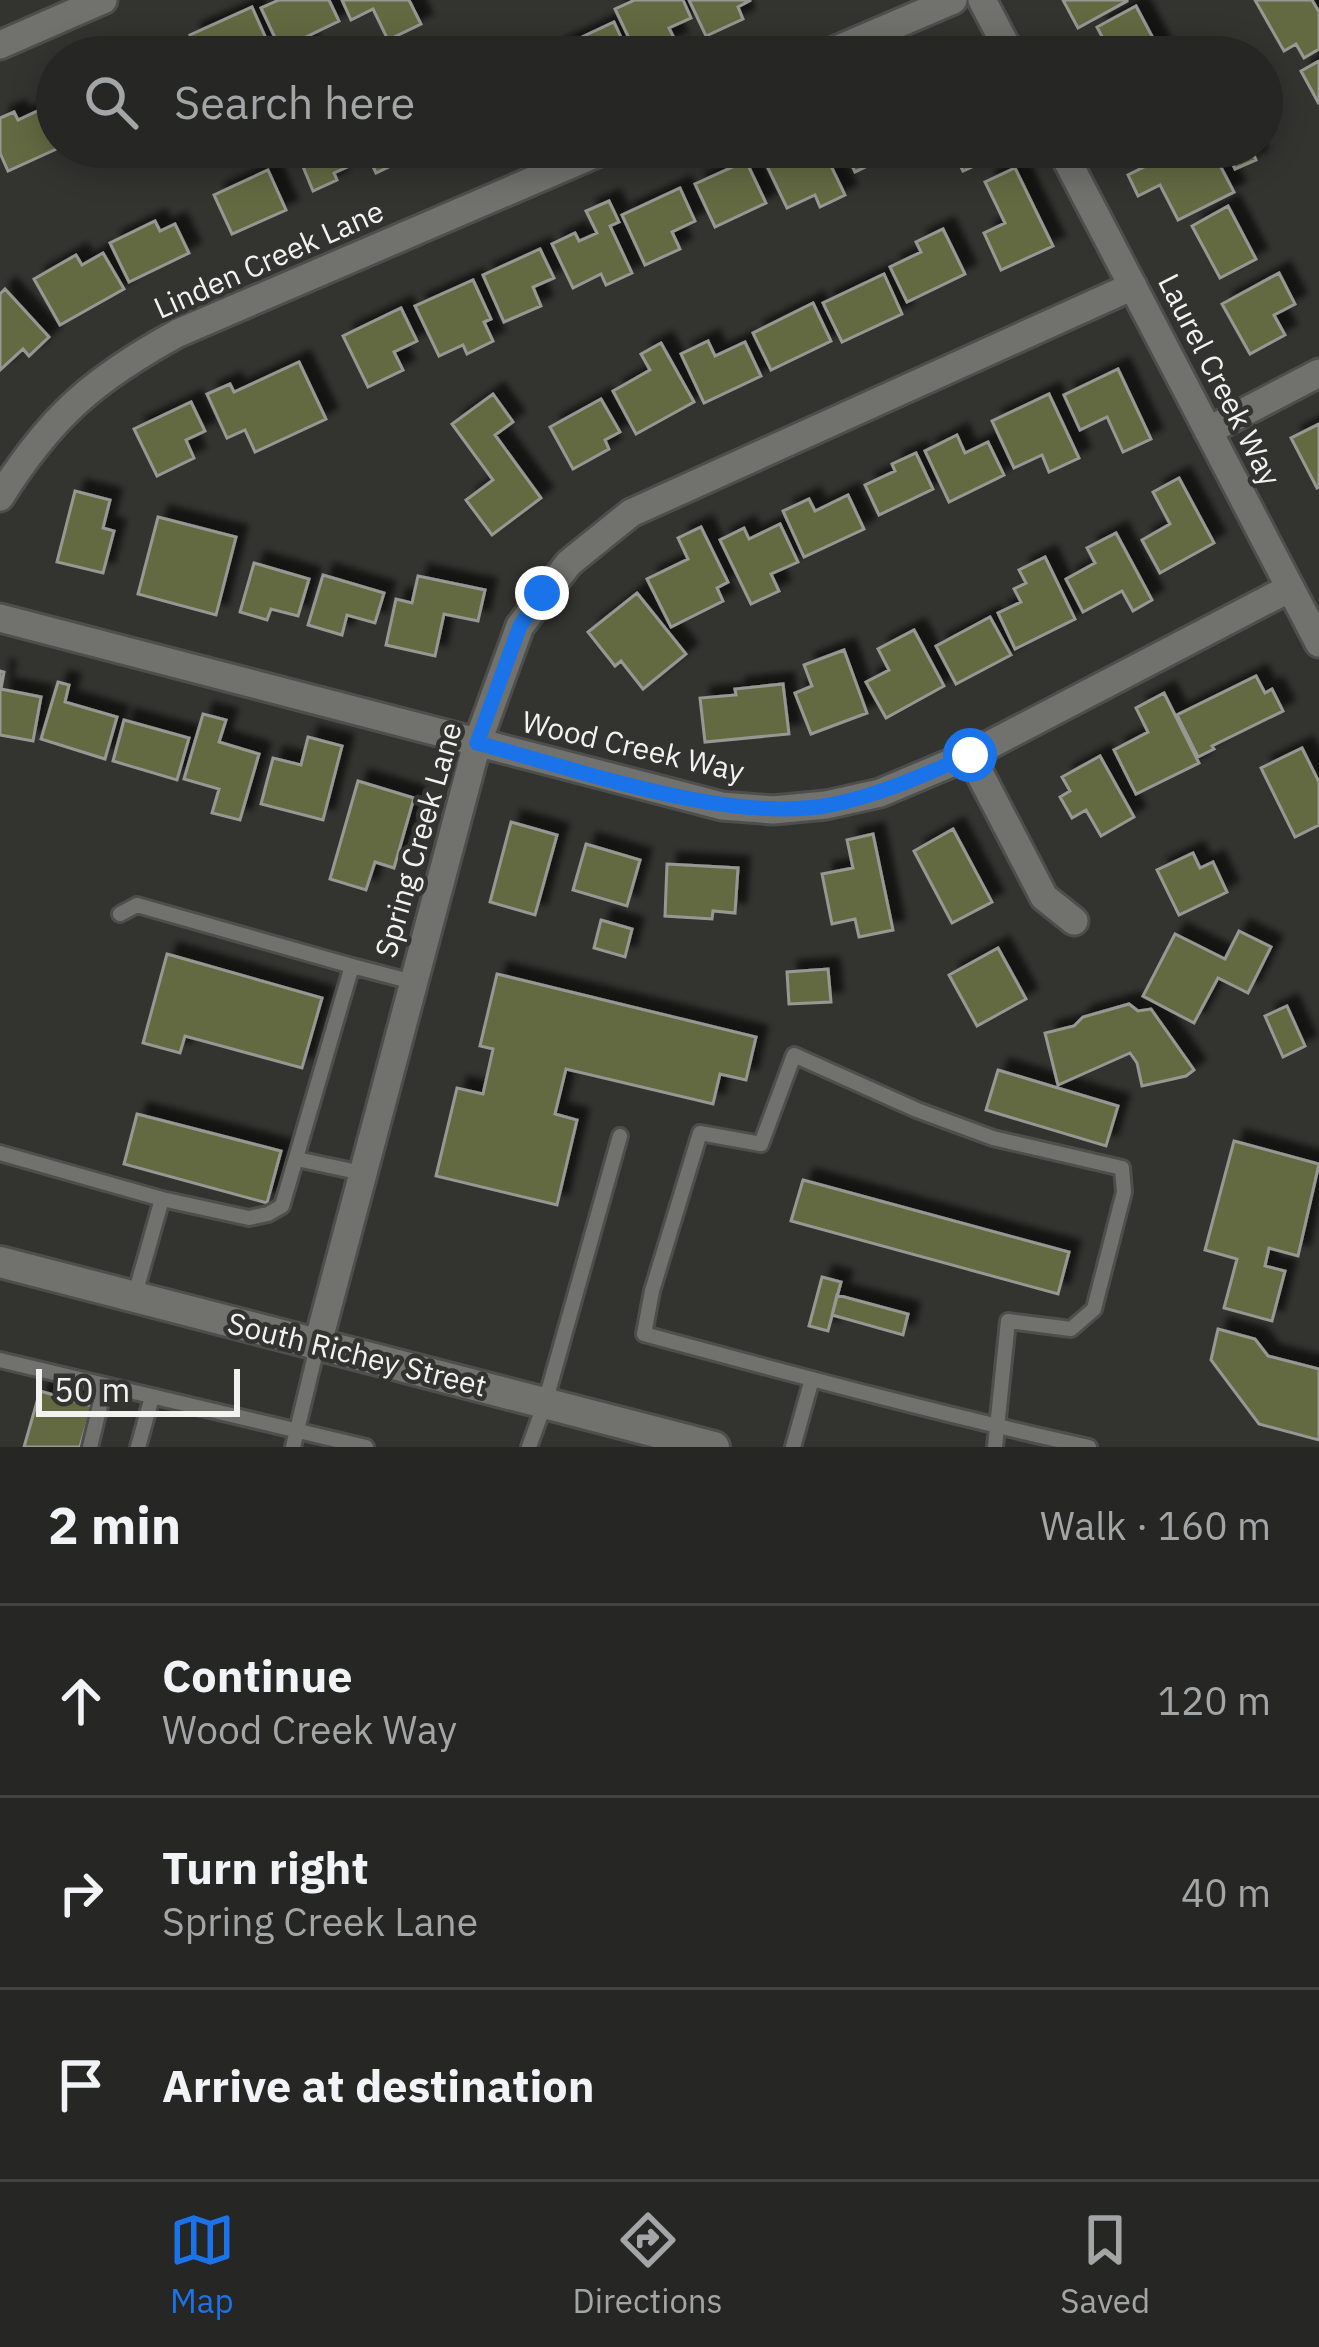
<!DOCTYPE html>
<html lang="en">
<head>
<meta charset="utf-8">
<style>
  body { margin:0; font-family:"IBM Plex Sans",sans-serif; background:#323231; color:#f1f3f6 }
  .scale { position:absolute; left:36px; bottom:30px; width:204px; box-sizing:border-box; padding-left:12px; border:6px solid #f2f2f0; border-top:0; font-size:33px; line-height:42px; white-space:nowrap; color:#f2f2f0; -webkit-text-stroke:9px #333330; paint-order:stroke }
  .stop { position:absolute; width:36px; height:36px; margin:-27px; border:9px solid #1a73e8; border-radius:50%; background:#fff }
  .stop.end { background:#1a73e8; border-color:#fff; box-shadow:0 3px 12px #0008 }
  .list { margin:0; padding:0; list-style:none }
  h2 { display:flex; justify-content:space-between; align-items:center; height:156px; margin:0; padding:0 48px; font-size:51px }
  h2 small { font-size:39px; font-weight:400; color:#a4a5a6 }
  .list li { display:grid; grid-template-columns:78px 1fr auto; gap:36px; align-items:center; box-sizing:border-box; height:192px; padding:0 48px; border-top:3px solid #424341 }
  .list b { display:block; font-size:45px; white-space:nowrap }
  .list p { margin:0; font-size:39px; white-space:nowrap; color:#a4a5a6 }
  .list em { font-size:39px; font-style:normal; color:#a4a5a6 }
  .icon { flex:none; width:66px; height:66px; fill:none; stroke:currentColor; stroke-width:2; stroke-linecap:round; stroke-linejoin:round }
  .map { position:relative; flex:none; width:1319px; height:1447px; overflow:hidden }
  .search { position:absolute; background:#262624; box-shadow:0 6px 30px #0003; left:36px; right:36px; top:36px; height:132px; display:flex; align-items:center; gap:30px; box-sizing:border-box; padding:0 42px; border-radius:66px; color:#a4a5a6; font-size:45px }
  .sheet { height:732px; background:#262624 }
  nav { display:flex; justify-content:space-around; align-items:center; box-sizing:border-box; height:168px; border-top:3px solid #424341; background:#262624; font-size:33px; color:#a4a5a6 }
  nav a { display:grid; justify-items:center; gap:6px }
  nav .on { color:#1a73e8 }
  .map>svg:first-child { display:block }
  .building { fill:#646a43; stroke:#979893; stroke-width:3; filter:url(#shadow) }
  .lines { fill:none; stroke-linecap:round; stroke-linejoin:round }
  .service-casing { stroke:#4e4f4c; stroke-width:20 }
  .minor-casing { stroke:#4e4f4c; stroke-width:33 }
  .secondary-casing { stroke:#4e4f4c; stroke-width:36 }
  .service { stroke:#71726e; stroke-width:14 }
  .minor { stroke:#71726e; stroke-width:27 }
  .secondary { stroke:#71726e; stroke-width:30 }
  .route { stroke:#1a73e8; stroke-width:15 }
  .labels { text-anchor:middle; stroke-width:9; stroke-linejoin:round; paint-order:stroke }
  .street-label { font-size:30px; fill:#f2f2f0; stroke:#333330 }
</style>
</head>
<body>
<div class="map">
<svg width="1319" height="1447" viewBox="0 0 1319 1447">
  <defs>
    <filter id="shadow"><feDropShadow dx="11" dy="-11" stdDeviation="3" flood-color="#0009"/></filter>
  </defs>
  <rect width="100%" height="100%" fill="#333330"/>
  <!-- building -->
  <path class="building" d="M 279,0 L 329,0 L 339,21 L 302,39 L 310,55 L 284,57 L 261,8 Z
    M 342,0 L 409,0 L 421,24 L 388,40 L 373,9 L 351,20 Z
    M 635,0 L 683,0 L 691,18 L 669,28 L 676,42 L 638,57 L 615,9 Z
    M 689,0 L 751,0 L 738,7 L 743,19 L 706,36 Z
    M 1063,0 L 1127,0 L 1127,1 L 1078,28 Z
    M 1255,0 L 1312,0 L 1319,12 L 1319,49 L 1304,58 L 1296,44 L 1284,51 Z
    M 1136,6 L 1163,57 L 1099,57 L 1110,52 L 1097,27 Z
    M 252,7 L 268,43 L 258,47 L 263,57 L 200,57 L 190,35 Z
    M 614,22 L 630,57 L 556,57 L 552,51 Z
    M 1319,61 L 1319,104 L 1301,71 Z
    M 48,106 L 57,127 L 57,147 L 61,147 L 8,171 L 0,153 L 0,118 L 14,112 L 18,120 Z
    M 309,147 L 346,147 L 354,164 L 334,173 L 337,180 L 313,191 L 297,152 Z
    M 364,147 L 395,147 L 390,149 L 397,163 L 376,173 Z
    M 797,147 L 822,147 L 845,195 L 820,207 L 815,195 L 787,208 L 765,162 Z
    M 843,147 L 907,147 L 855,172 Z
    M 951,147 L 999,147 L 1002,153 L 963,171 Z
    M 1184,147 L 1224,147 L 1213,152 L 1234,192 L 1178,220 L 1160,185 L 1138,196 L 1128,175 Z
    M 1250,147 L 1256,160 L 1235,169 L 1225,148 Z
    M 746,161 L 766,203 L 715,227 L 695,184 Z
    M 1015,168 L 1053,246 L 1001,270 L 984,233 L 1005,223 L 985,182 Z
    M 268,170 L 286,210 L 232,234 L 214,195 Z
    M 680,188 L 695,221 L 672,232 L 680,249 L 645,265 L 622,215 Z
    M 609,201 L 619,222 L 610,226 L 632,273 L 606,285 L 601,274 L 573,288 L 552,244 L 575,233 L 579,241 L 597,233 L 586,211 Z
    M 1228,206 L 1256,259 L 1220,278 L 1192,226 Z
    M 155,221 L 160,231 L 175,224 L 189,253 L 129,282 L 110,243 Z
    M 943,229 L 965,274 L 907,302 L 890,267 L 921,252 L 916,242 Z
    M 540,249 L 554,278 L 533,287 L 541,306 L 504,322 L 483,275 Z
    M 103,253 L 124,289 L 60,325 L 34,279 L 76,255 L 82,265 Z
    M 1279,273 L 1295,304 L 1274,315 L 1285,335 L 1250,354 L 1222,304 Z
    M 884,274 L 902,314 L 842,342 L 823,303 Z
    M 473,280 L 491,319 L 484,322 L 493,341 L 467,354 L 463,345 L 439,356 L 415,306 Z
    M 5,289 L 49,337 L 29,356 L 23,349 L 0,370 L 0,294 Z
    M 813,303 L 831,341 L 771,370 L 753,333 Z
    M 401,308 L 417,341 L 394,352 L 403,370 L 368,387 L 343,336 Z
    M 708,341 L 715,356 L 745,342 L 761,376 L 704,403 L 681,354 Z
    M 661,343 L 694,402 L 636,434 L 613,391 L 650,370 L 641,354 Z
    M 299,362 L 326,419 L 255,452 L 245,430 L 227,438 L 207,394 L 230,384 L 234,392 Z
    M 1118,369 L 1151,439 L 1123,452 L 1107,417 L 1080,430 L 1064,395 Z
    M 493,394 L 513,422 L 495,435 L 541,498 L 492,535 L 466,500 L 493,480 L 452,424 Z
    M 1049,394 L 1079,458 L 1049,472 L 1042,455 L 1014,468 L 992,421 Z
    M 601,399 L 620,432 L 605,440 L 609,449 L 573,469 L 550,427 Z
    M 191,402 L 205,431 L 186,440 L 194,458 L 157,476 L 134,429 Z
    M 1319,424 L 1319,487 L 1317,488 L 1291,438 Z
    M 957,435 L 965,453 L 988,442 L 1004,475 L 949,502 L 925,451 Z
    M 916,453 L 933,489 L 879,515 L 865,485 L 895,471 L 892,464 Z
    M 1179,478 L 1214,543 L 1160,573 L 1142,540 L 1170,524 L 1153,492 Z
    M 75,491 L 110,500 L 103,528 L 114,531 L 103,573 L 57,562 Z
    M 848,495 L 864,529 L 804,557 L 783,511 L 809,499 L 815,511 Z
    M 158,517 L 236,537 L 216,615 L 138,594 Z
    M 780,524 L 798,562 L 771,574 L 779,591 L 751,604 L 720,540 L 744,528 L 749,539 Z
    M 701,527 L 728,582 L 717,588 L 723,601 L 671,627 L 647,579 L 688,559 L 678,538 Z
    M 1116,533 L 1152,600 L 1133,611 L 1122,591 L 1083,612 L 1066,579 L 1095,563 L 1087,548 Z
    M 1045,557 L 1075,619 L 1015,649 L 998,613 L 1021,602 L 1014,589 L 1026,583 L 1019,570 Z
    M 254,563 L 309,579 L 298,616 L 271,609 L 267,620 L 240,612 Z
    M 323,575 L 384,593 L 375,623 L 347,615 L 342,635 L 308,625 Z
    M 418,576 L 485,590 L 478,621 L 444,614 L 435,656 L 386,645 L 396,599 L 412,603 Z
    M 637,593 L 686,654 L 643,689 L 621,661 L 615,666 L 588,632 Z
    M 990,617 L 1011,655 L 956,684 L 936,646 Z
    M 914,630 L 944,686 L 886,718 L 866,682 L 889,670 L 878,649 Z
    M 844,650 L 867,713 L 811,734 L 795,693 L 812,686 L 804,665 Z
    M 0,671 L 4,672 L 1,689 L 41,697 L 33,741 L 0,735 Z
    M 1256,676 L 1265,693 L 1272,689 L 1283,711 L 1212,746 L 1214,749 L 1198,757 L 1177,715 Z
    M 58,682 L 69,685 L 65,702 L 117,717 L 105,759 L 41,739 Z
    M 783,684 L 789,734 L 705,742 L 700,698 L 736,695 L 735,689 Z
    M 1164,693 L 1199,763 L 1136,794 L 1114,750 L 1148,732 L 1136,708 Z
    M 203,714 L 226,720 L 219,742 L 259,754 L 240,820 L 212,813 L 219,789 L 184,779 Z
    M 124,720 L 189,738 L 177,780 L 113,761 Z
    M 308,737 L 342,746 L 323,820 L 261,804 L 273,758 L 301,765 Z
    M 1302,748 L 1319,782 L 1319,825 L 1295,837 L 1261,768 Z
    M 1100,756 L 1134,817 L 1101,836 L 1086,810 L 1072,818 L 1060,797 L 1070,791 L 1062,777 Z
    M 358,781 L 414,798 L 394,868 L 375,862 L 366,890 L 330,879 Z
    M 511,822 L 557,835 L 535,915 L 490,902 Z
    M 953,829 L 992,902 L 952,923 L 914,851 Z
    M 873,834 L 893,930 L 859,937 L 855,919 L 832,924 L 822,874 L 853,868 L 847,840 Z
    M 586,844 L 640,860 L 627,906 L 573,890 Z
    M 1193,853 L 1200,868 L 1213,862 L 1227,892 L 1179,915 L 1157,870 Z
    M 667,864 L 738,868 L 735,913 L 713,911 L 712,919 L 665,916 Z
    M 601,920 L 632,929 L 625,957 L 594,948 Z
    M 1239,931 L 1271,947 L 1248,993 L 1218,978 L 1194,1023 L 1143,996 L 1175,934 L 1225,959 Z
    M 998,948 L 1026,999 L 977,1026 L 949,975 Z
    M 167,954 L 322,998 L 302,1068 L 185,1036 L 180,1053 L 143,1043 Z
    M 828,969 L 831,1002 L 789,1004 L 787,972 Z
    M 497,974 L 756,1037 L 746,1080 L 720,1074 L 713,1104 L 566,1069 L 555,1114 L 577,1120 L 557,1205 L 436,1176 L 457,1088 L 483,1094 L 493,1049 L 480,1046 Z
    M 1129,1004 L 1138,1011 L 1151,1009 L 1194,1070 L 1186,1076 L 1142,1086 L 1137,1063 L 1130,1053 L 1058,1085 L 1045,1033 L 1074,1026 L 1083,1017 Z
    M 1287,1006 L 1305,1046 L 1283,1057 L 1265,1016 Z
    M 998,1070 L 1118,1106 L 1106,1146 L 986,1110 Z
    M 137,1114 L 281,1151 L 267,1203 L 124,1164 Z
    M 1234,1141 L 1319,1164 L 1298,1256 L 1269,1248 L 1265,1266 L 1285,1271 L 1272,1321 L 1224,1308 L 1237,1259 L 1205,1250 Z
    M 803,1180 L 1069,1252 L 1058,1294 L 791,1221 Z
    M 822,1277 L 841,1282 L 828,1331 L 809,1326 Z
    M 837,1295 L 908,1314 L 903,1335 L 832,1315 Z
    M 1218,1329 L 1255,1339 L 1268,1356 L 1319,1369 L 1319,1440 L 1259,1424 L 1211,1360 Z
    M 40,1391 L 92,1406 L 80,1447 L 24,1447 Z"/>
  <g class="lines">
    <defs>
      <path id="service" d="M 352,966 L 413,982
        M 0,1153 L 162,1199 L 249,1218 L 268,1214 L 282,1206 L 352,966 L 137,905 L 120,914
        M 297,1159 L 362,1173
        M 134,1298 L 162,1199
        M 0,1360 L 366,1447
        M 90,1447 L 105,1385
        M 138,1447 L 152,1397
        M 293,1447 L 318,1343
        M 529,1447 L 545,1403 L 620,1136
        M 793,1447 L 812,1379
        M 995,1447 L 1008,1321 L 1071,1329 L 1094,1309 L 1124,1192 L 1122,1168 L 993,1138 L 917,1110 L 794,1055 L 761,1144 L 700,1133 L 652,1291 L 644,1334 C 792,1374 939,1414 1089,1447"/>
      <path id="minor" d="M 982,0 L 1012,57
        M 0,45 L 103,0
        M 820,57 L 953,0
        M 1060,147 L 1319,643
        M 1208,431 L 1319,373
        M 0,497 C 51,416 94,379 178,333 L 611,147
        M 0,618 L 722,806 L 773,810 L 826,805 L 880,793 L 970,755 L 1290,588
        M 970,755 L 1044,897 L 1074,921
        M 318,1343 L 477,744 L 520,626 L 569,563 L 631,513 L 1133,286"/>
      <path id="secondary" d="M 0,1262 L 714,1447"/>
    </defs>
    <!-- service casing -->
    <use href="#service" class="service-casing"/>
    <!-- minor casing -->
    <use href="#minor" class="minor-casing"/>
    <!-- secondary casing -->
    <use href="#secondary" class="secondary-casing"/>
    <!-- service -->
    <use href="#service" class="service"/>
    <!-- minor -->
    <use href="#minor" class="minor"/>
    <!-- secondary -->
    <use href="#secondary" class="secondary"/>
  </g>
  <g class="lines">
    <!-- route -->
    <path class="route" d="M 542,593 L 520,626 L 477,743 C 580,770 727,824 830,805 C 880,795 924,775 970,755"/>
  </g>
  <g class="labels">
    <!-- street labels -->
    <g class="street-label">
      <text transform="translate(269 260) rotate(-24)" y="10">Linden Creek Lane</text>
      <text transform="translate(1219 380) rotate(63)" y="10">Laurel Creek Way</text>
      <text transform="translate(633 747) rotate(13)" y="10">Wood Creek Way</text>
      <text transform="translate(419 840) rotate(-74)" y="10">Spring Creek Lane</text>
      <text transform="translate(357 1355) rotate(14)" y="10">South Richey Street</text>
    </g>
  </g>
</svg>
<div class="scale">50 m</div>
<div class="stop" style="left:970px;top:755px"></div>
<div class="stop end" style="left:542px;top:593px"></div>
<div class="search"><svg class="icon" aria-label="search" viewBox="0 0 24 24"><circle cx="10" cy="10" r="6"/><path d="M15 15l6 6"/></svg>Search here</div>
</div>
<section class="sheet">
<h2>2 min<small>Walk · 160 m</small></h2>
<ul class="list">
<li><svg class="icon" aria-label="ahead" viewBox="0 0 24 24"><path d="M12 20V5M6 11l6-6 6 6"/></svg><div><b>Continue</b><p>Wood Creek Way</p></div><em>120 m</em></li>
<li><svg class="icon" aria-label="right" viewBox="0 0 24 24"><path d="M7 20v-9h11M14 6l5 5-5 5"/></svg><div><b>Turn right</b><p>Spring Creek Lane</p></div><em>40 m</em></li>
<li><svg class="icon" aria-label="arrive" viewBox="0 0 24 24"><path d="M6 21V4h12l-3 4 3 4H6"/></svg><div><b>Arrive at destination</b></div></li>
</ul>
</section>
<nav>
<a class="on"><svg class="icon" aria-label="map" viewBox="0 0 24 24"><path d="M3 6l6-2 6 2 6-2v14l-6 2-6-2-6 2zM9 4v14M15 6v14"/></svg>Map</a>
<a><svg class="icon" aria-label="directions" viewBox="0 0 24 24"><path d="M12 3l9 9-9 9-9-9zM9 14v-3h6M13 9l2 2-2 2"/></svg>Directions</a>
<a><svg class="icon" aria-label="saved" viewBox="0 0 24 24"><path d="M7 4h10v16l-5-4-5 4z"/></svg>Saved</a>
</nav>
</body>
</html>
